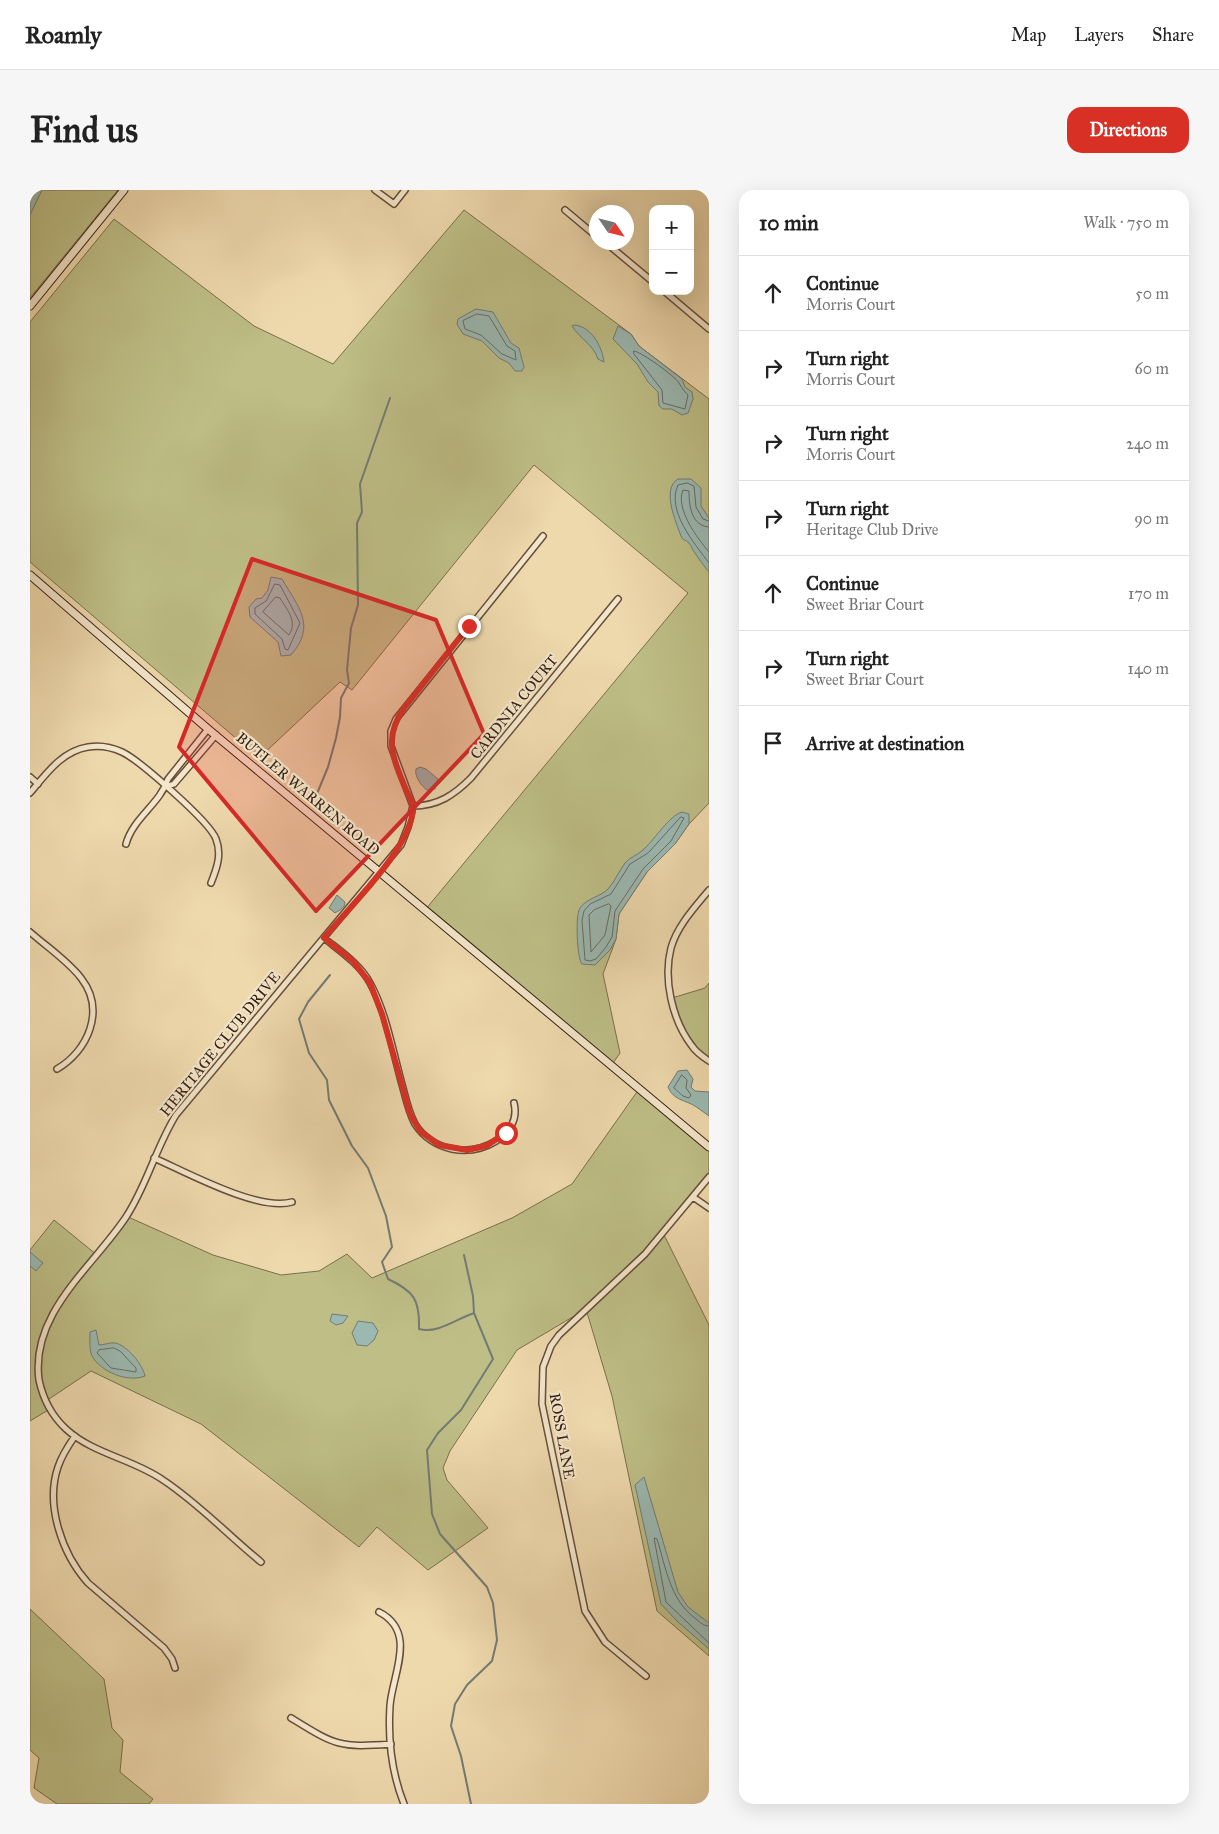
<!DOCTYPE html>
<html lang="en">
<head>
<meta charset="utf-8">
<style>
  body { margin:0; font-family:"IM FELL Great Primer",serif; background:#f6f6f6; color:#222 }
  .controls { position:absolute; right:15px; top:15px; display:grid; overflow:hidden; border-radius:10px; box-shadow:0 5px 20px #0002 }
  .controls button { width:45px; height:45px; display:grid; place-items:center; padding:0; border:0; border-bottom:1px solid #e0e0e0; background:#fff; color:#222; font:25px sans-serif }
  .compass { position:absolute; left:559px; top:15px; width:45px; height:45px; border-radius:50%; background:#fff; box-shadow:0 5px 20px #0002; rotate:125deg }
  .stop { position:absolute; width:15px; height:15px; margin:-11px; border:4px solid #d93025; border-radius:50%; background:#fff }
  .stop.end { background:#d93025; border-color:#fff; box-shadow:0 1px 5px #0008 }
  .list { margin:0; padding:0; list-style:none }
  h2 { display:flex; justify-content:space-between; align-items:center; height:65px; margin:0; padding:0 20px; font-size:21px }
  h2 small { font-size:16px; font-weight:400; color:#767676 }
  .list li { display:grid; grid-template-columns:32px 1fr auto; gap:15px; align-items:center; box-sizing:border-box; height:75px; padding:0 20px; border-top:1px solid #e0e0e0 }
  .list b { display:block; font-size:19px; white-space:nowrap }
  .list p { margin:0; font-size:16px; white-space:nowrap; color:#767676 }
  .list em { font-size:16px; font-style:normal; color:#767676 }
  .icon { flex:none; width:28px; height:28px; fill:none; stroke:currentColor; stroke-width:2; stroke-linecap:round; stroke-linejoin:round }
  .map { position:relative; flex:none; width:679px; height:1614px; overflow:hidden; border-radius:15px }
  header { display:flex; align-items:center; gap:30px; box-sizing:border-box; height:70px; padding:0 25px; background:#fff; border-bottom:1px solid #e0e0e0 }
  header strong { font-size:24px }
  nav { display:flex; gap:28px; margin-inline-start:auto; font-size:18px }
  .intro { display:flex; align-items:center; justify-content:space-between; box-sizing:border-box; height:120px; padding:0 30px }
  h1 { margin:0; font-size:35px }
  .button { padding:12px 22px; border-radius:15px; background:#d93025; color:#fff; font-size:18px; font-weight:700 }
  main { display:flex; gap:30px; padding:0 30px }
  aside { flex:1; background:#fff; border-radius:15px; box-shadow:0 5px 20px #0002 }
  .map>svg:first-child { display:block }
  .green { fill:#bebe86; stroke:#7a6f4e }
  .water { fill:#9bb9b2; stroke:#737c74 }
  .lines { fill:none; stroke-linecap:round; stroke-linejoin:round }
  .shore { stroke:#696c64; stroke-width:1 }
  .stream { stroke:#737c74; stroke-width:2 }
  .minor-casing { stroke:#654e3c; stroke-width:8 }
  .secondary-casing { stroke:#372016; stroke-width:9 }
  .minor { stroke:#f4e6ca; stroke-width:5 }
  .secondary { stroke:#f4e6ca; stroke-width:7 }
  .route { stroke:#d93025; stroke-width:6 }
  .marked { fill:#d62828; fill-opacity:0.2; stroke:#d62828; stroke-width:4; stroke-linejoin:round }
  .labels { text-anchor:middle; stroke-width:4.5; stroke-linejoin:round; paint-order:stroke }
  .street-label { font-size:15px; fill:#372016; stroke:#f4e6ca }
</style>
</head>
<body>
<header>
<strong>Roamly</strong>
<nav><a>Map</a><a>Layers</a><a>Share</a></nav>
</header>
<div class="intro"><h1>Find us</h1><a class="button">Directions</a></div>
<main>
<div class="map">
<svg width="679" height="1614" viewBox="0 0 679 1614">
  <rect width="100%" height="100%" fill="#eed9ad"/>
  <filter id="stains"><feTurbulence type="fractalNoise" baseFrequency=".004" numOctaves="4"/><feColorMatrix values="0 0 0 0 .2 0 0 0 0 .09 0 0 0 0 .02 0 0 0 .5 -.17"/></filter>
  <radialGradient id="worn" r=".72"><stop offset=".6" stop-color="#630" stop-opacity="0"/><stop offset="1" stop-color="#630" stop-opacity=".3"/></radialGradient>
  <!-- green -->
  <path class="green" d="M 0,0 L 88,0 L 0,108 Z
    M 434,20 L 601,144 L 609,156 L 679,209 L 679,613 L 659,634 L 645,654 L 617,682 L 589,724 L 586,749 L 573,784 L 590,863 L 581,876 L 395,720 L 658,403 L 504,275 L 322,500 L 310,492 L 229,568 L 0,372 L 0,132 L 84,29 L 224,136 L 303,174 Z
    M 679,793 L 679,871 C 656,852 650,837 642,808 L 675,798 Z
    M 609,899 L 679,957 L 679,987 L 633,1043 L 679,1135 L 679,1466 L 627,1421 L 582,1206 L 556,1119 L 487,1160 L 420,1261 L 413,1278 L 417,1290 L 458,1338 L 398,1380 L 347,1337 L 329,1357 L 171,1234 L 61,1181 L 16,1211 L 20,1219 L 0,1231 L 0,1060 L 24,1030 L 67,1065 L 96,1026 L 183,1065 L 251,1085 L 289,1081 L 317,1064 L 342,1088 L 482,1028 L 542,994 Z
    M 0,1419 L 74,1489 L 82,1538 L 93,1550 L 90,1582 L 123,1609 L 119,1614 L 27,1614 L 4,1598 L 9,1568 L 0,1560 Z"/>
  <!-- water -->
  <path class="water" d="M 0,0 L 12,0 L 0,25 Z
    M 446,119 L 463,122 L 481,153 L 489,158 L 494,177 L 492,181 L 485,181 L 479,173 L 469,168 L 452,151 L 433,144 L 427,134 L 428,129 Z
    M 544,135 C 561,136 572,156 574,172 L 568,169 C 563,154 550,149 542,136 Z
    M 588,136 L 601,144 L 609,156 L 652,189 L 655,197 L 662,202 L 663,209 L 658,223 L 652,225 L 642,219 L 633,219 L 629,216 L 628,202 L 618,192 L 607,174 L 583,149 Z
    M 648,289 L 661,289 L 671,298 L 671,316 L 679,328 L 679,382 C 674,376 669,369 665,363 C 662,360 662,356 659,353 C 656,350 652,350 651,346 C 646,332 631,299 648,289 Z
    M 241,387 L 252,389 C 268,417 287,435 261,465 L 251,466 L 248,452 L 220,427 L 219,417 L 226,409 L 232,408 L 238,400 Z
    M 390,577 L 396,579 L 408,589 L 405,599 L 397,600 C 392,597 384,586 386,579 Z
    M 652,622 L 659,624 L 659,634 L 645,654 L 617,682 L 589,724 L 586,749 L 580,760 L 565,775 L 552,774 C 547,769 545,725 550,718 C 557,708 570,707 578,699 C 585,691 589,681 595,673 C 600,667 608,665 614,659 C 625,649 639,626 652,622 Z
    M 307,705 L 315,712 C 315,718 310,720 305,723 L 299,718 Z
    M 657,880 L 663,889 L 661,897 L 665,901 L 679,902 L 679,926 C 674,923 670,919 665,916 C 655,910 643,910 638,897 L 648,881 Z
    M 0,1062 L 13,1073 L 6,1081 L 0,1076 Z
    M 302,1124 L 318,1126 L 313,1133 L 306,1135 L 300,1131 Z
    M 328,1131 L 343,1133 L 348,1141 L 344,1150 L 337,1156 L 327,1155 L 322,1143 Z
    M 66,1140 L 69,1155 C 74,1155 81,1152 85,1153 C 97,1155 113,1175 115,1186 C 98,1193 71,1182 62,1166 C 59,1160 60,1149 60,1142 Z
    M 614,1287 L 648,1402 L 658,1417 L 679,1433 L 679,1459 L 647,1431 L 631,1414 L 605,1295 Z"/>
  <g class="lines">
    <!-- shore -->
    <path class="shore" d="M 447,124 L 459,126 L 477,156 L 485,161 L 486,170 L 472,164 L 451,145 L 435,139 L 433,131 Z
      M 604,161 C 610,161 645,186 649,193 C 652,198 653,200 658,205 L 655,219 L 633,213 L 632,200 L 604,164 Z
      M 679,331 L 673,329 L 666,317 L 664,296 L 657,293 L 648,295 C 636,321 665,354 679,373
      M 679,337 C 661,336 659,315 659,301 L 653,300 C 645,319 668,349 679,362
      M 245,394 L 250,395 L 270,433 L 258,460 L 255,459 L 252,449 L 225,424 L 225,418 L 236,411 Z
      M 246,407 L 250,408 C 257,420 268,431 259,445 L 233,422 Z
      M 651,627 L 654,628 L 641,651 L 613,679 L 585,721 L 582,747 L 576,757 L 566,769 L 560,771 L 555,770 L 552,730 L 554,721 L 560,714 L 581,704 L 600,674 L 618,663 Z
      M 579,714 L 581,716 L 575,745 L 561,762 L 559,725 L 564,720 Z
      M 652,885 L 657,890 L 656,898 L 661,905 L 659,908 L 653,906 L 644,898 Z
      M 84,1158 L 90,1161 L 106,1178 L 106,1182 L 81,1178 L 67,1163 L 69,1160 Z
      M 679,1436 C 673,1436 670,1432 666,1429 C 640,1410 636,1378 627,1349 L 624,1348 L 636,1412 L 679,1453"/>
    <!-- stream -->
    <path class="stream" d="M 286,606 L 298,577 L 306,548 L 310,527 L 311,508 L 319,493 L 317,480 L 321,438 L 328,415 L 327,333 L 332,322 L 330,294 L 360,208
      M 300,785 L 278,812 L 269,829 L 279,863 L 297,890 L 299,910 L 322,956 L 338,978 L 356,1026 L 362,1057 L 352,1072 L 358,1089 C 384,1101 390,1110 389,1139 C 408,1144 426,1129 444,1123
      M 434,1065 L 443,1106 L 444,1123 L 463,1169 L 431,1220 L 408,1243 L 397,1260 L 402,1324 L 410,1344 L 457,1397 L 463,1413 L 467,1450 L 462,1471 L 437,1495 L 425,1514 L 421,1536 L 431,1566 L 441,1614"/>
    <defs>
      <path id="minor" d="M 345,0 L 364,14 L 375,0
        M 535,20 L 566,46
        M 575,52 L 623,92
        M 634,101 L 679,139
        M 0,587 L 8,594
        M 135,597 L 144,594 L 186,545
        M 0,603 C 16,584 32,561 58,557 C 70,555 81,557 92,562 C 109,570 180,632 186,649 C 192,664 187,678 181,693
        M 383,616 C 408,616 424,605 441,588 L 588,409
        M 96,654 C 103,628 130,614 138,589 L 178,539
        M 679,700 C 665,717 647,736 641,758 C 633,789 642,830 662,856 C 666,862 673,867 679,871
        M 0,742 C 17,757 38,771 51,788 C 76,820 58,861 27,879
        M 294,748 C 310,761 330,774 340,793 C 357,824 363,863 373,898 C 376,910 379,923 385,934 C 393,947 407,956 422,959 C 437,962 453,959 466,951 C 480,942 488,929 484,913
        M 124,968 C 156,982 229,1022 262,1012
        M 663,1007 L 679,1018
        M 45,1246 C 38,1256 32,1265 28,1277 C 15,1315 32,1364 58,1393 L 134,1458 L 142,1469 L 145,1478
        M 231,1372 C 198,1345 168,1313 133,1290 C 103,1269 63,1264 36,1239 C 22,1226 13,1209 9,1190 C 0,1123 63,1077 96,1027 C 117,995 126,957 146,925 L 371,655 L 378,637 L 383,616 L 361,556 L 361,541 L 366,529 L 513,346
        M 349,1422 C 388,1442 362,1485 360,1516 C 358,1548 362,1584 374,1614
        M 616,1486 L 575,1452 L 555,1421 L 512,1214 L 513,1177 L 521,1156 L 529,1145 L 615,1064 L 679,987
        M 261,1528 C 305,1555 308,1558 361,1554"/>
      <path id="secondary" d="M 0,116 L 94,0
        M 0,385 L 178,539 L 679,957"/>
    </defs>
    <!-- minor casing -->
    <use href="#minor" class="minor-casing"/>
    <!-- secondary casing -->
    <use href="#secondary" class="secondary-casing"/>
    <!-- minor -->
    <use href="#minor" class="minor"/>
    <!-- secondary -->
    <use href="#secondary" class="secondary"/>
  </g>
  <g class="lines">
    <!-- route -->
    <path class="route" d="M 439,436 L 374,518 C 353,548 363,568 376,600 C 378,605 383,612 383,617 C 383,657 319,717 294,748 L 323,771 L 340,793 L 352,824 L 380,924 L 390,941 L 409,955 L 437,960 L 456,956 L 476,943"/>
  </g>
  <!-- marked area -->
  <path class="marked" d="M 222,369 L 406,430 L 454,544 L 286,721 L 149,557 Z"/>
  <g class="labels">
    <!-- street labels -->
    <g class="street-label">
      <text transform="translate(484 517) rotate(-51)" y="5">CARDNIA COURT</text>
      <text transform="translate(278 604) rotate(40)" y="5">BUTLER WARREN ROAD</text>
      <text transform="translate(190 854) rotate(-51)" y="5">HERITAGE CLUB DRIVE</text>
      <text transform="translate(532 1246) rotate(80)" y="5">ROSS LANE</text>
    </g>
  </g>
  <rect width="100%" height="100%" filter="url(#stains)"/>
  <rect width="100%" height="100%" fill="url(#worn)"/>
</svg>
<div class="controls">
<button>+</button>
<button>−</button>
</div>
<svg class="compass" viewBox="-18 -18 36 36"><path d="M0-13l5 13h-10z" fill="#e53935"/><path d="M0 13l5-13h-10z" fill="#767676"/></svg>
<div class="stop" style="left:476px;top:943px"></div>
<div class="stop end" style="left:439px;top:436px"></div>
</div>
<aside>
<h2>10 min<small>Walk · 750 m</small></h2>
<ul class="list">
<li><svg class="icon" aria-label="ahead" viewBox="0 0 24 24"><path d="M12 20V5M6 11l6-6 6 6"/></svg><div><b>Continue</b><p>Morris Court</p></div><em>50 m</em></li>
<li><svg class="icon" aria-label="right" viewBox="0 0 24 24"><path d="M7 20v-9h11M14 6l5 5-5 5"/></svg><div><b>Turn right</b><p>Morris Court</p></div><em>60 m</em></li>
<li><svg class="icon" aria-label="right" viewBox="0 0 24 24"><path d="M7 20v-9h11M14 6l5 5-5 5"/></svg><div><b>Turn right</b><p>Morris Court</p></div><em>240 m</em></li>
<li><svg class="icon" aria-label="right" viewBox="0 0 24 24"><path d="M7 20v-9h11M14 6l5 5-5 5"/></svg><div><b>Turn right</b><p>Heritage Club Drive</p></div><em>90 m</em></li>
<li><svg class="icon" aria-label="ahead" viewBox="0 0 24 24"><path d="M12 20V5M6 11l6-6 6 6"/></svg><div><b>Continue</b><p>Sweet Briar Court</p></div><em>170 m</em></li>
<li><svg class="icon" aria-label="right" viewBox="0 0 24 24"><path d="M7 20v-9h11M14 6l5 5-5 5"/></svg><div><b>Turn right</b><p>Sweet Briar Court</p></div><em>140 m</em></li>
<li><svg class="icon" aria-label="arrive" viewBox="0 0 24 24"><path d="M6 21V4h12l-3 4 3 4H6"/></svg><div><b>Arrive at destination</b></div></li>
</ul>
</aside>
</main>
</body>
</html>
